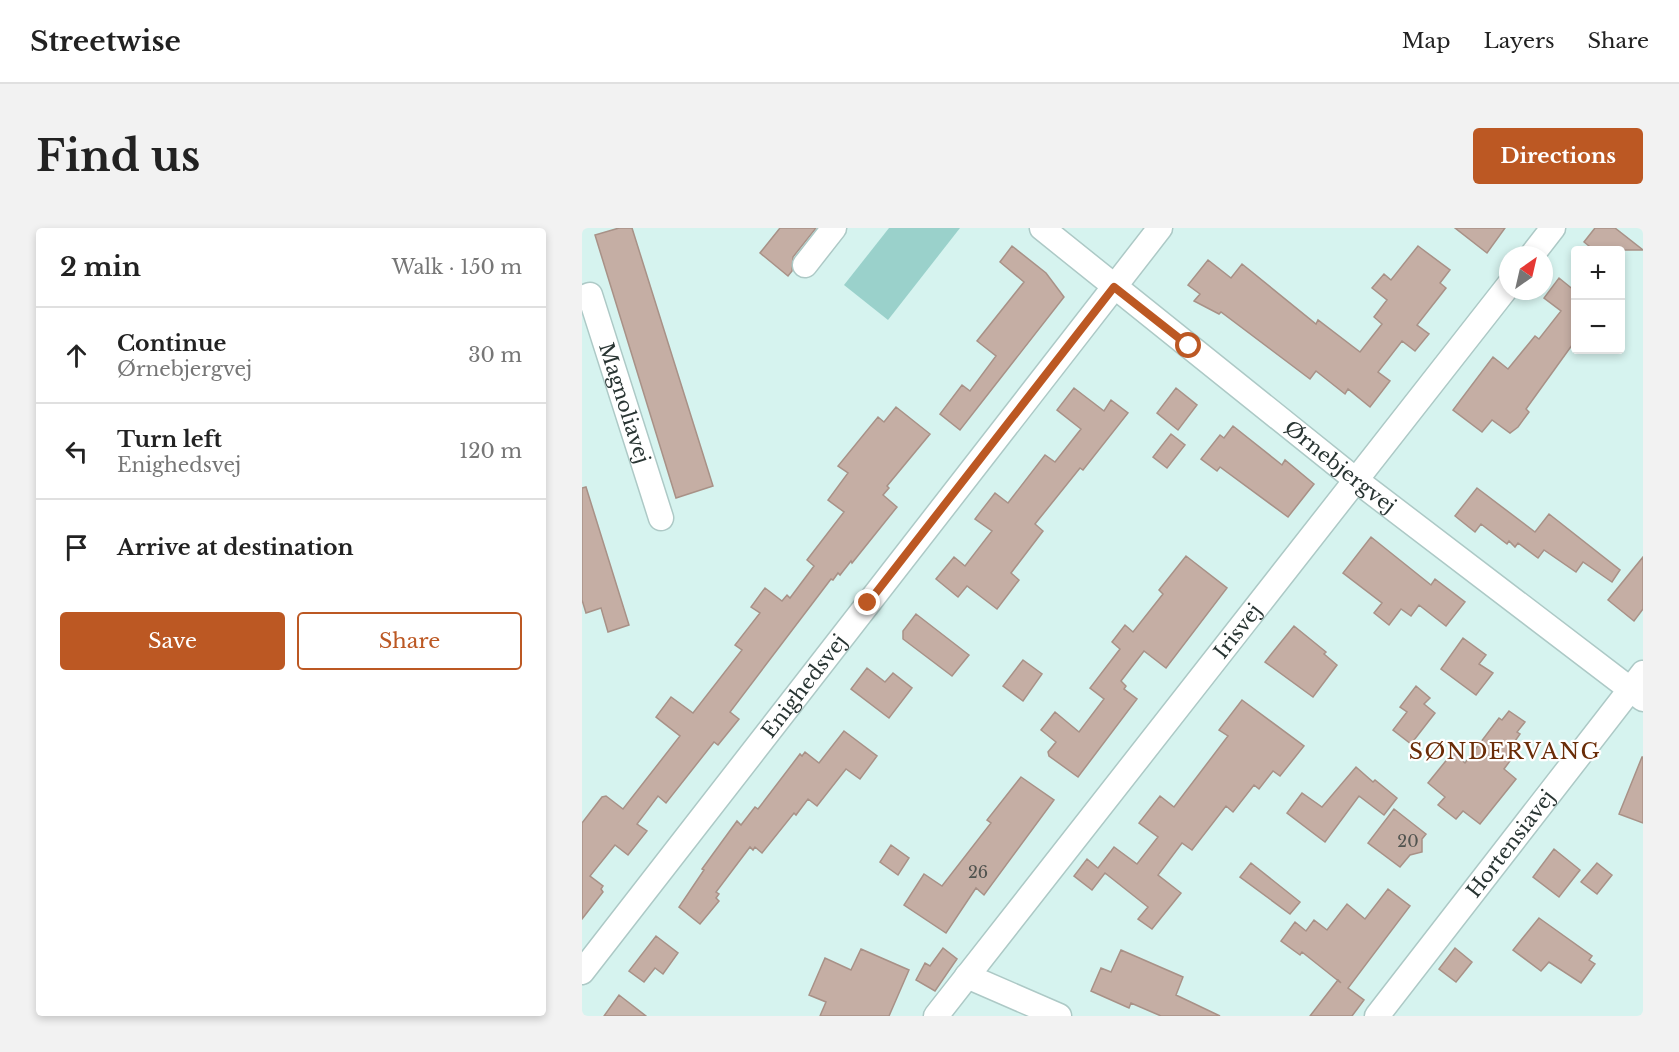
<!DOCTYPE html>
<html lang="en">
<head>
<meta charset="utf-8">
<style>
  body { margin:0; font-family:"Libre Baskerville",serif; background:#f2f2f2; color:#222 }
  .controls { position:absolute; right:18px; top:18px; display:grid; overflow:hidden; border-radius:6px; box-shadow:0 3px 9px #0003 }
  .controls button { width:54px; height:54px; display:grid; place-items:center; padding:0; border:0; border-bottom:2px solid #e0e0e0; background:#fff; color:#222; font:30px sans-serif }
  .compass { position:absolute; left:917px; top:18px; width:54px; height:54px; border-radius:50%; background:#fff; box-shadow:0 3px 9px #0003; rotate:34deg }
  .stop { position:absolute; width:18px; height:18px; margin:-14px; border:4px solid #bc5823; border-radius:50%; background:#fff }
  .stop.end { background:#bc5823; border-color:#fff; box-shadow:0 2px 6px #0008 }
  .list { margin:0; padding:0; list-style:none }
  h2 { display:flex; justify-content:space-between; align-items:center; height:78px; margin:0; padding:0 24px; font-size:26px }
  h2 small { font-size:20px; font-weight:400; color:#767676 }
  .list li { display:grid; grid-template-columns:39px 1fr auto; gap:18px; align-items:center; box-sizing:border-box; height:96px; padding:0 24px; border-top:2px solid #e0e0e0 }
  .list b { display:block; font-size:22px; white-space:nowrap }
  .list p { margin:0; font-size:20px; white-space:nowrap; color:#767676 }
  .list em { font-size:20px; font-style:normal; color:#767676 }
  .actions { display:flex; gap:12px; padding:18px 24px }
  .actions a { flex:1; padding:14px 0; border:2px solid #bc5823; border-radius:6px; text-align:center; font-size:21px; color:#bc5823 }
  .actions .main { background:#bc5823; color:#fff }
  .icon { flex:none; width:33px; height:33px; fill:none; stroke:currentColor; stroke-width:2; stroke-linecap:round; stroke-linejoin:round }
  .map { position:relative; flex:none; width:1061px; height:788px; overflow:hidden; border-radius:6px }
  header { display:flex; align-items:center; gap:36px; box-sizing:border-box; height:84px; padding:0 30px; background:#fff; border-bottom:2px solid #e0e0e0 }
  header strong { font-size:28px }
  nav { display:flex; gap:33px; margin-inline-start:auto; font-size:21px }
  .intro { display:flex; align-items:center; justify-content:space-between; box-sizing:border-box; height:144px; padding:0 36px }
  h1 { margin:0; font-size:42px }
  .button { padding:15px 27px; border-radius:6px; background:#bc5823; color:#fff; font-size:21px; font-weight:700 }
  main { display:flex; gap:36px; padding:0 36px }
  aside { flex:1; background:#fff; border-radius:6px; box-shadow:0 3px 9px #0003 }
  .map>svg:first-child { display:block }
  .green { fill:#9ad1cb }
  .building { fill:#c5aea4; stroke:#a89187; stroke-width:1.5 }
  .lines { fill:none; stroke-linecap:round; stroke-linejoin:round }
  .minor-casing { stroke:#adc9c6; stroke-width:27 }
  .minor { stroke:#fff; stroke-width:24 }
  .route { stroke:#bc5823; stroke-width:8 }
  .labels { text-anchor:middle; stroke-width:4.5; stroke-linejoin:round; paint-order:stroke }
  .number-label { font-size:16px; fill:#50534f }
  .street-label { font-size:20px; fill:#293533; stroke:#fff }
  .quarter-label { font-size:22px; letter-spacing:1.5px; fill:#6a2c07; stroke:#fff }
</style>
</head>
<body>
<header>
<strong>Streetwise</strong>
<nav><a>Map</a><a>Layers</a><a>Share</a></nav>
</header>
<div class="intro"><h1>Find us</h1><a class="button">Directions</a></div>
<main>
<aside>
<h2>2 min<small>Walk · 150 m</small></h2>
<ul class="list">
<li><svg class="icon" aria-label="ahead" viewBox="0 0 24 24"><path d="M12 20V5M6 11l6-6 6 6"/></svg><div><b>Continue</b><p>Ørnebjergvej</p></div><em>30 m</em></li>
<li><svg class="icon" aria-label="left" viewBox="0 0 24 24"><path d="M17 20v-9H6M10 6l-5 5 5 5"/></svg><div><b>Turn left</b><p>Enighedsvej</p></div><em>120 m</em></li>
<li><svg class="icon" aria-label="arrive" viewBox="0 0 24 24"><path d="M6 21V4h12l-3 4 3 4H6"/></svg><div><b>Arrive at destination</b></div></li>
</ul>
<div class="actions"><a class="main">Save</a><a>Share</a></div>
</aside>
<div class="map">
<svg width="1061" height="788" viewBox="0 0 1061 788">
  <rect width="100%" height="100%" fill="#d6f3ef"/>
  <!-- green -->
  <path class="green" d="M 307,0 L 378,0 L 306,92 L 262,57 Z"/>
  <!-- building -->
  <path class="building" d="M 37,0 L 50,0 L 131,258 L 94,270 L 13,7 Z
    M 198,0 L 234,0 L 211,29 L 210,43 L 206,48 L 178,25 Z
    M 873,0 L 923,0 L 905,25 Z
    M 1013,0 L 1033,0 L 1061,22 L 1012,22 L 1002,14 Z
    M 430,18 L 464,45 L 482,69 L 378,202 L 358,186 L 380,157 L 388,163 L 414,128 L 395,113 L 442,54 L 418,34 Z
    M 836,18 L 868,42 L 858,55 L 864,60 L 835,97 L 847,106 L 833,123 L 820,113 L 796,144 L 808,153 L 788,179 L 766,161 L 763,166 L 734,143 L 728,151 L 639,84 L 637,86 L 612,73 L 618,66 L 606,57 L 626,32 L 649,50 L 660,36 L 734,96 L 736,92 L 778,124 L 800,96 L 792,89 L 805,72 L 790,60 L 802,46 L 809,52 Z
    M 977,50 L 993,63 L 993,113 L 944,181 L 947,184 L 936,199 L 928,205 L 910,192 L 900,204 L 871,182 L 911,129 L 926,141 L 953,108 L 957,111 L 979,83 L 962,70 Z
    M 492,160 L 522,183 L 529,172 L 546,185 L 501,242 L 498,240 L 453,296 L 461,303 L 429,345 L 437,352 L 415,381 L 385,358 L 376,369 L 354,351 L 372,329 L 383,338 L 410,303 L 393,291 L 413,265 L 426,275 L 463,227 L 473,234 L 499,201 L 475,182 Z
    M 594,160 L 615,177 L 596,202 L 575,185 Z
    M 314,179 L 348,206 L 305,258 L 307,260 L 301,267 L 315,279 L 270,335 L 269,333 L 258,347 L 256,345 L 251,352 L 249,351 L 148,484 L 157,491 L 136,517 L 132,514 L 84,575 L 76,568 L 55,596 L 65,603 L 46,627 L 33,617 L 8,648 L 21,658 L 19,661 L 21,664 L 0,691 L 0,595 L 20,569 L 24,568 L 41,581 L 98,508 L 74,489 L 89,469 L 111,485 L 160,422 L 153,417 L 178,385 L 169,379 L 183,360 L 200,373 L 205,367 L 208,370 L 232,338 L 225,332 L 262,284 L 246,272 L 266,245 L 256,238 L 296,189 L 302,194 Z
    M 651,198 L 700,237 L 703,232 L 732,256 L 706,289 L 638,239 L 635,243 L 619,231 L 638,207 L 642,210 Z
    M 589,206 L 603,217 L 585,240 L 571,229 Z
    M 4,259 L 47,397 L 26,404 L 19,380 L 4,385 L 0,372 L 0,260 Z
    M 895,260 L 953,304 L 967,286 L 1038,342 L 1030,354 L 1001,334 L 994,344 L 962,322 L 956,330 L 936,315 L 933,319 L 927,313 L 925,316 L 899,296 L 893,304 L 873,288 Z
    M 789,309 L 849,357 L 853,351 L 883,374 L 864,398 L 837,377 L 829,388 L 819,381 L 807,397 L 792,385 L 800,375 L 761,345 Z
    M 604,328 L 645,360 L 584,440 L 562,423 L 539,453 L 544,458 L 542,461 L 555,471 L 496,549 L 467,528 L 466,524 L 474,514 L 459,502 L 473,484 L 497,504 L 522,471 L 508,460 L 538,421 L 530,414 L 543,397 L 551,404 L 581,366 L 577,362 Z
    M 1061,329 L 1061,381 L 1052,393 L 1026,372 Z
    M 334,386 L 387,427 L 370,448 L 321,411 L 321,403 Z
    M 712,398 L 744,424 L 742,426 L 755,437 L 731,469 L 683,434 Z
    M 881,410 L 904,427 L 897,436 L 911,445 L 894,467 L 859,441 Z
    M 441,432 L 460,446 L 441,473 L 421,458 Z
    M 285,440 L 303,454 L 311,445 L 330,460 L 307,490 L 269,461 Z
    M 834,458 L 848,470 L 842,476 L 853,485 L 829,516 L 811,502 L 825,484 L 818,479 Z
    M 660,472 L 722,518 L 698,548 L 691,543 L 677,561 L 672,557 L 651,584 L 644,578 L 610,622 L 600,615 L 576,647 L 599,665 L 570,701 L 556,691 L 566,679 L 523,645 L 510,662 L 492,648 L 505,631 L 516,640 L 532,619 L 555,636 L 576,609 L 557,595 L 578,568 L 592,579 L 646,508 L 637,502 Z
    M 927,483 L 943,494 L 935,504 L 938,506 L 933,513 L 939,518 L 922,541 L 934,551 L 898,596 L 881,583 L 874,591 L 856,577 L 863,569 L 846,555 L 871,524 L 883,535 L 917,490 L 920,492 Z
    M 262,503 L 295,528 L 278,551 L 264,541 L 235,578 L 226,571 L 214,587 L 212,585 L 180,625 L 173,619 L 171,622 L 168,619 L 134,664 L 137,666 L 134,670 L 137,673 L 118,696 L 97,679 L 122,642 L 120,641 L 155,593 L 159,597 L 173,579 L 176,581 L 218,526 L 220,528 L 223,524 L 237,535 Z
    M 1060,529 L 1061,529 L 1061,595 L 1037,586 Z
    M 774,539 L 791,554 L 793,552 L 815,570 L 802,587 L 777,568 L 743,614 L 705,585 L 720,565 L 740,579 Z
    M 439,549 L 472,572 L 402,667 L 394,660 L 364,705 L 322,677 L 342,646 L 360,658 L 409,595 L 405,592 Z
    M 812,581 L 844,606 L 840,611 L 840,624 L 828,627 L 818,639 L 786,615 Z
    M 309,617 L 327,630 L 316,647 L 298,634 Z
    M 972,621 L 998,642 L 977,669 L 951,649 Z
    M 669,635 L 718,674 L 708,686 L 658,649 Z
    M 1015,635 L 1030,647 L 1015,666 L 999,654 Z
    M 806,661 L 828,678 L 766,760 L 782,772 L 770,788 L 728,788 L 756,752 L 759,755 L 720,724 L 718,727 L 699,713 L 713,694 L 724,703 L 732,692 L 745,702 L 765,676 L 783,691 Z
    M 957,690 L 1010,728 L 1007,732 L 1013,736 L 999,755 L 967,734 L 959,743 L 931,722 Z
    M 74,708 L 96,725 L 81,746 L 73,740 L 62,754 L 47,743 Z
    M 361,720 L 375,731 L 353,763 L 334,752 L 343,735 L 348,738 Z
    M 873,720 L 890,734 L 874,754 L 857,741 Z
    M 279,721 L 327,742 L 307,788 L 238,788 L 244,774 L 227,767 L 243,730 L 269,742 Z
    M 539,722 L 601,749 L 594,767 L 638,788 L 579,788 L 549,775 L 547,780 L 509,763 L 519,740 L 529,744 Z
    M 37,767 L 64,788 L 22,788 Z"/>
  <g class="lines">
    <defs>
      <g id="minor">
        <path id="s1" d="M 460,0 L 774,252 L 1061,471"/>
        <path d="M 950,27 L 971,0"/>
        <path d="M 223,37 L 252,0"/>
        <path id="s2" d="M 0,70 L 8,67 L 79,290"/>
        <path id="s3" d="M 0,744 L 578,0"/>
        <path d="M 385,748 L 477,788"/>
        <path id="s4" d="M 354,788 L 926,58"/>
        <path id="s5" d="M 795,788 L 1061,445"/>
      </g>
    </defs>
    <!-- minor casing -->
    <use href="#minor" class="minor-casing"/>
    <!-- minor -->
    <use href="#minor" class="minor"/>
  </g>
  <g class="lines">
    <!-- route -->
    <path class="route" d="M 286,375 L 532,59 L 607,118"/>
  </g>
  <g class="labels">
    <!-- number labels -->
    <g class="number-label">
      <text x="826" y="619">20</text>
      <text x="396" y="650">26</text>
    </g>
    <!-- street labels -->
    <g class="street-label">
      <text dy="7" stroke="none"><textPath href="#s2" startOffset="122">Magnoliavej</textPath></text>
      <text dy="7" stroke="none"><textPath href="#s1" startOffset="382">Ørnebjergvej</textPath></text>
      <text dy="7" stroke="none"><textPath href="#s4" startOffset="489">Irisvej</textPath></text>
      <text dy="7" stroke="none"><textPath href="#s3" startOffset="362">Enighedsvej</textPath></text>
      <text dy="7" stroke="none"><textPath href="#s5" startOffset="218">Hortensiavej</textPath></text>
    </g>
    <!-- quarter labels -->
    <g class="quarter-label">
      <text x="923" y="531">SØNDERVANG</text>
    </g>
  </g>
</svg>
<div class="controls">
<button>+</button>
<button>−</button>
</div>
<svg class="compass" viewBox="-18 -18 36 36"><path d="M0-13l5 13h-10z" fill="#e53935"/><path d="M0 13l5-13h-10z" fill="#767676"/></svg>
<div class="stop" style="left:607px;top:118px"></div>
<div class="stop end" style="left:286px;top:375px"></div>
</div>
</main>
</body>
</html>
